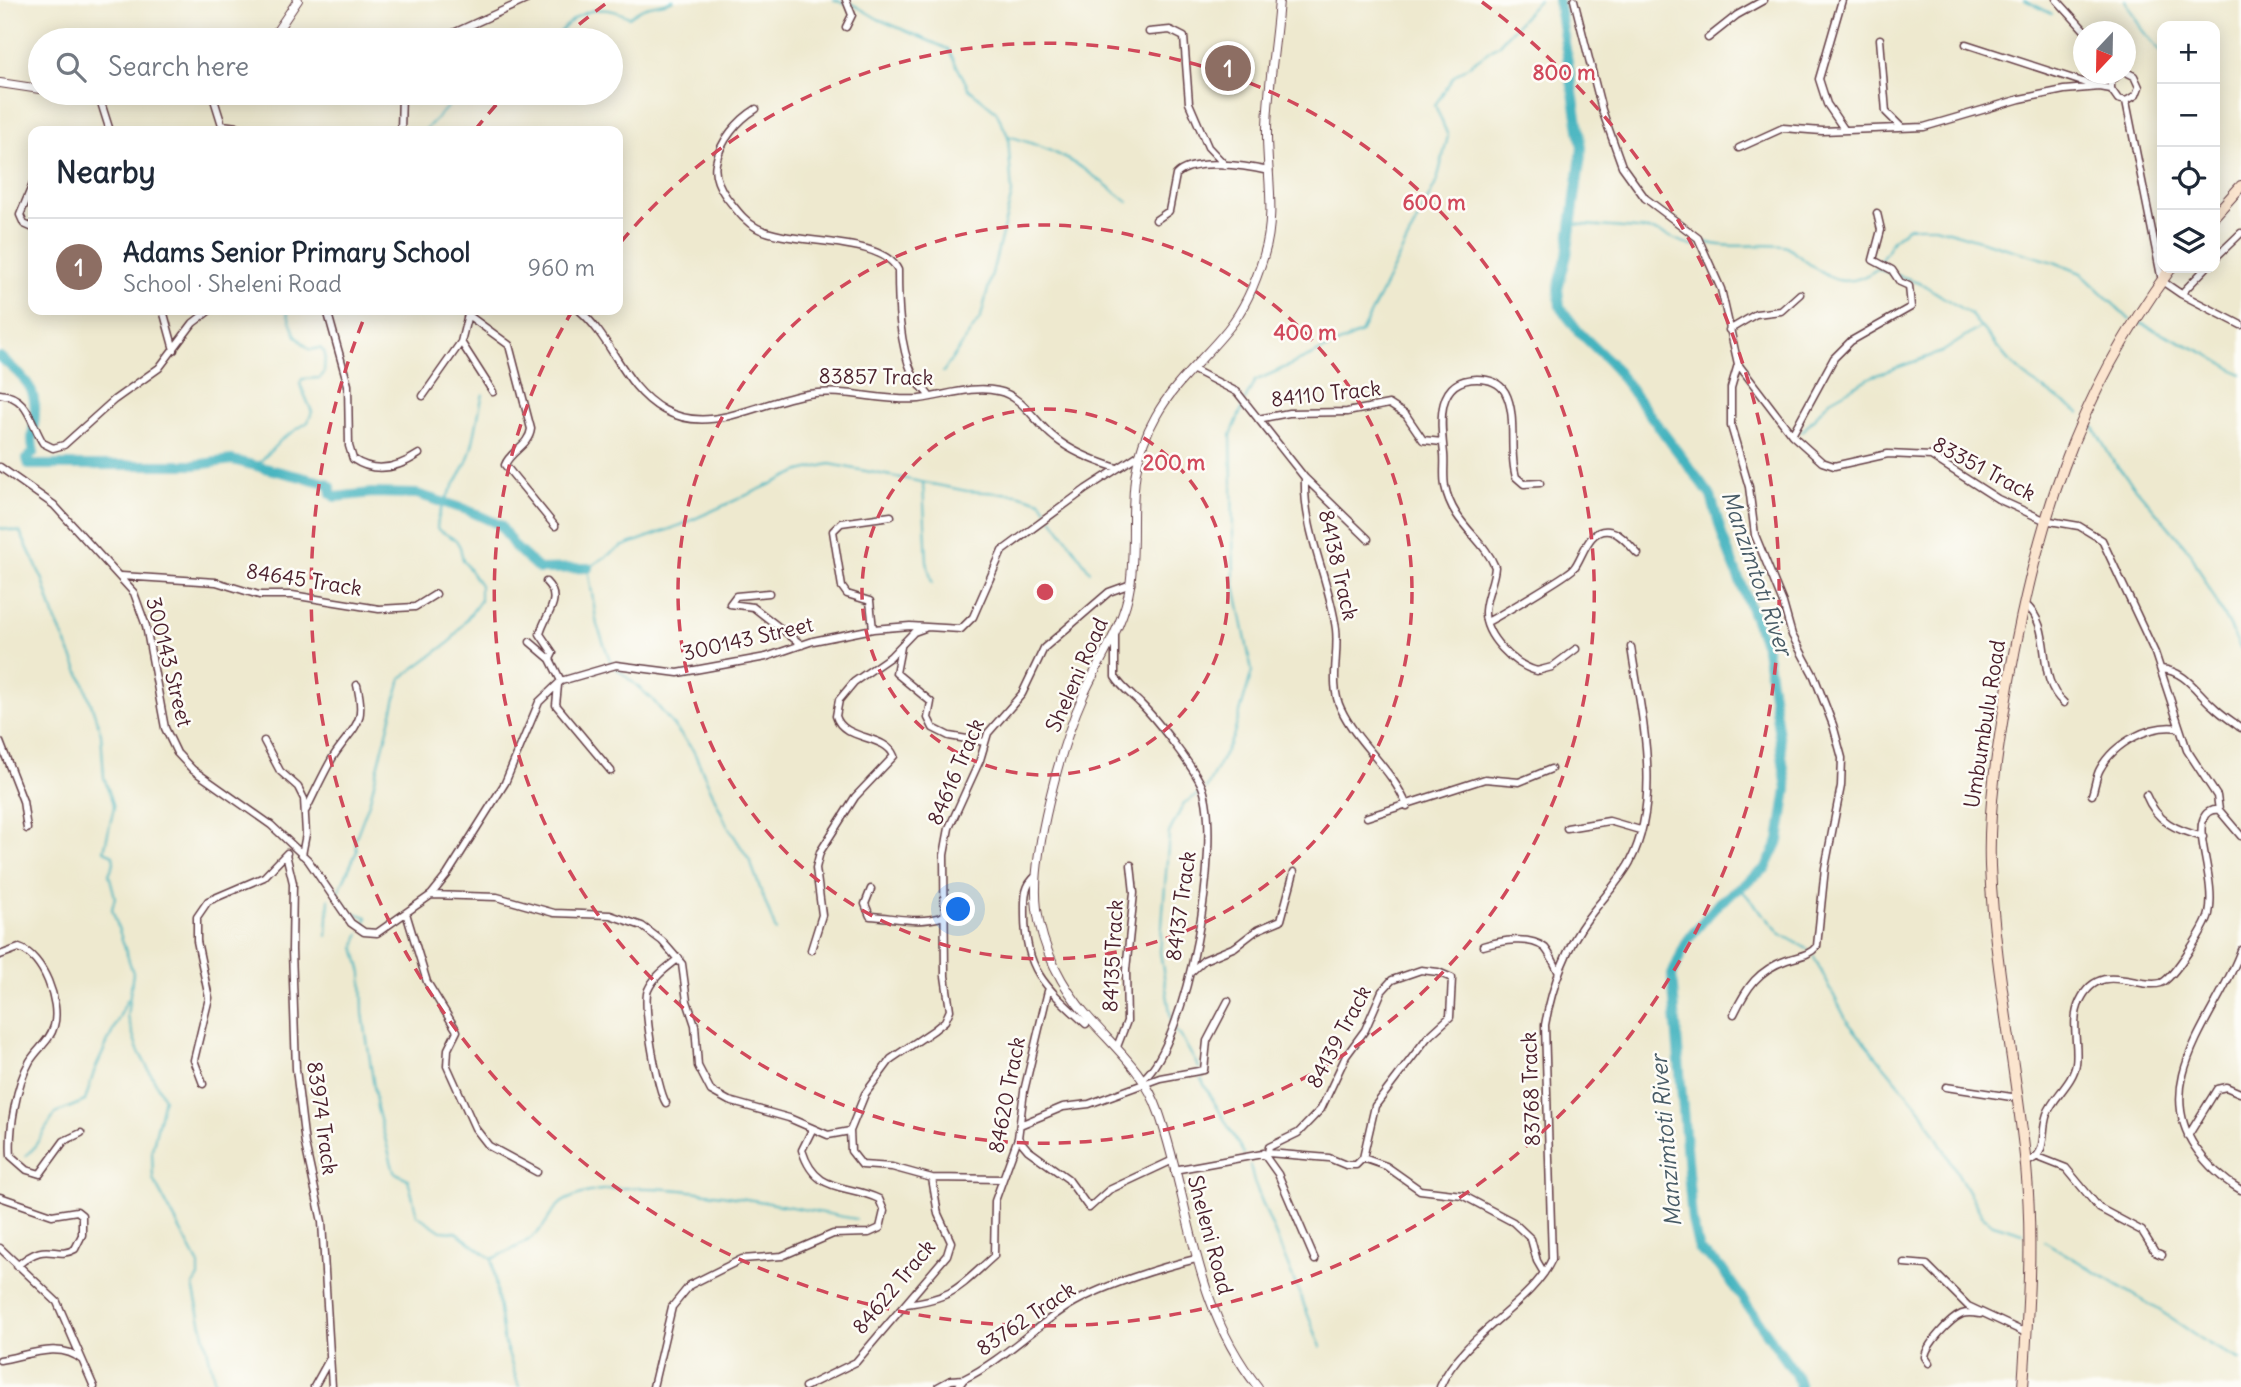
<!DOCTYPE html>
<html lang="en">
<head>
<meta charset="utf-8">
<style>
  body { margin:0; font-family:Delius,sans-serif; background:#f6f6f7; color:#1f2937 }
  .controls { position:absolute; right:21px; top:21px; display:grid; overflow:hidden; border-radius:14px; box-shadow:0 4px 18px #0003 }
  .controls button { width:63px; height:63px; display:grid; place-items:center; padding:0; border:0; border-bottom:2px solid #e0e1e3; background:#fff; color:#1f2937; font:35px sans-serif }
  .compass { position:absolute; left:2073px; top:21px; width:63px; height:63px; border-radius:50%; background:#fff; box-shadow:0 4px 18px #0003; rotate:202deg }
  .you { position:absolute; left:959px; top:910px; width:24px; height:24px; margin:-18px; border:5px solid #fff; border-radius:50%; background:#1a73e8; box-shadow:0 0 0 10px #1a73e833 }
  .badge { display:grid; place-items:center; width:46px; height:46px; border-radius:50%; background:#db2777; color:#fff; font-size:23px; font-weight:700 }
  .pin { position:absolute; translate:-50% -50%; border:4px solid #fff; box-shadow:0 2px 7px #0006 }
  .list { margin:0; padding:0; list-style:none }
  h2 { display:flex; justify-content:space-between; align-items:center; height:91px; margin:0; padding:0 28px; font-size:30px }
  h2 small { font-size:23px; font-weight:400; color:#747a83 }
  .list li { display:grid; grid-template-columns:46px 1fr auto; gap:21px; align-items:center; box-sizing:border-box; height:98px; padding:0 28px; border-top:2px solid #e0e1e3 }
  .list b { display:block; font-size:26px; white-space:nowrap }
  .list p { margin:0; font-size:23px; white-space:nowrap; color:#747a83 }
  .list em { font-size:23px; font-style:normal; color:#747a83 }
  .icon { flex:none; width:38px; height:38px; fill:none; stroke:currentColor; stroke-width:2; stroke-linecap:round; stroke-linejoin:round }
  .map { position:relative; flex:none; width:2241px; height:1387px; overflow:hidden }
  .search { position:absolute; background:#fff; box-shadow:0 4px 18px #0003; left:28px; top:28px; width:595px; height:77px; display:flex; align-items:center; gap:18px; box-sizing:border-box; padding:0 24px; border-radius:38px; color:#747a83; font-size:26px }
  .panel { position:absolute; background:#fff; box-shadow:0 4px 18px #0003; left:28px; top:126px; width:595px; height:189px; border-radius:14px }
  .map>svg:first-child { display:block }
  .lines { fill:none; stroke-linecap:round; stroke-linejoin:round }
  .stream { stroke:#45b4bf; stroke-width:2 }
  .river { stroke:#45b4bf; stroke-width:10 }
  .minor-casing { stroke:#633d44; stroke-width:9 }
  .tertiary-casing { stroke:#633d44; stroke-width:10 }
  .secondary-casing { stroke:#633d44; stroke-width:12 }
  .minor { stroke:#fff; stroke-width:6 }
  .tertiary { stroke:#fff; stroke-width:8 }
  .secondary { stroke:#fbe5cf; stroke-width:10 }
  .ring { fill:none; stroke:#d1495b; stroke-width:3.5; stroke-dasharray:12 9 }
  .labels { text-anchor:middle; stroke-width:5; stroke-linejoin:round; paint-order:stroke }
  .street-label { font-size:21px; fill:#4a1f2b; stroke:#fdfcf7 }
  .water-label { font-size:23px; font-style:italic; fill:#485b66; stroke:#fdfcf7 }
  .centre { fill:#d1495b; stroke:#fdfcf7; stroke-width:3.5 }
  .ring-label { font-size:21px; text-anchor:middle; font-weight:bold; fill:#d1495b; stroke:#fdfcf7; stroke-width:5; stroke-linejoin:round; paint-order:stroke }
</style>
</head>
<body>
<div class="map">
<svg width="2241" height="1387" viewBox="0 0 2241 1387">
  <rect width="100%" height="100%" fill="#fdfcf7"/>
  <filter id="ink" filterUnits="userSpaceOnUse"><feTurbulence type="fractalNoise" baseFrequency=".0143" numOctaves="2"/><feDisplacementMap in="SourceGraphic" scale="14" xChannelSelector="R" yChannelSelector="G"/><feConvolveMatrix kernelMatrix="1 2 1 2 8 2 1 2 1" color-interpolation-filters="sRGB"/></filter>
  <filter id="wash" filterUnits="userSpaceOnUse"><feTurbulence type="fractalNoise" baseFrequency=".00686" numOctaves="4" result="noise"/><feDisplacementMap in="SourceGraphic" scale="28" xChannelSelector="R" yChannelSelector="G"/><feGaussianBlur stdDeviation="1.57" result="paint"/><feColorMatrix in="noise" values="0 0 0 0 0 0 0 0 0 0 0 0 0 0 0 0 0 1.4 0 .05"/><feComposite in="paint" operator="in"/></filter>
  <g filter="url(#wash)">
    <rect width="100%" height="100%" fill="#eee9cf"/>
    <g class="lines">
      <!-- stream -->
      <path class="stream" d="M 834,0 L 844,3
        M 2025,0 L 2052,14
        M 2125,0 L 2142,30 L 2162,53
        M 851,3 L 878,19 L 948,49 L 969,89 L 996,111 L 1008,136 L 1012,194 L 981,317 L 943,372
        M 554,40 C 573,13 597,0 629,17 C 651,0 652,9 673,0
        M 424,131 L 461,93
        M 1008,136 C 1062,151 1085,168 1128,202
        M 1572,224 L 1650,230 C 1667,233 1679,244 1697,246
        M 1702,241 C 1728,250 1756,243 1783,246 C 1788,246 1792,250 1796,254 C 1825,275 1842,294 1877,269 L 1893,274
        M 1880,261 L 1893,240 L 1908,227 L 1935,227 L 2054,262 L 2081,273 L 2130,320
        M 1897,275 L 1919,282 L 1970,314 L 2008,360 L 2031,381 L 2080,413
        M 2140,323 L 2207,354 L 2241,374
        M 1245,400 L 1255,381 L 1361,333 L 1437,181 L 1448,136 L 1435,105 L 1454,76 L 1498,45 L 1539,0
        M 2089,419 L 2113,461 L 2190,552 L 2241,649
        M 1802,432 L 1830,400 L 1873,376 L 1942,352 L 1979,328
        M 256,466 L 282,439 L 308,422 L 312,412 L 300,384 L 302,379 L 320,378 L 324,373 L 325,353 L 320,348 L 310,350 L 296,336 L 286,310
        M 923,483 L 927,562 L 932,583
        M 1052,518 L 1090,571
        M 0,528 L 20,532 L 43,580 L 55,619 L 84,683 L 101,733 L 104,777 L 114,807 L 104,851 L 113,855 L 114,863 L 109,874 L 115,897 L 112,909 L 133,973 L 127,1016 L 138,1050 L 164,1098 L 152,1150 L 153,1179 L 199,1265 L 199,1277 L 193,1286 L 216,1387
        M 611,663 L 597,625 L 588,568 L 621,547 L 681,525 L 800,471 L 830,464 L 967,491 L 1017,494 L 1041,501 L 1046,509
        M 615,667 L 652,699 L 693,750 L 727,825 L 750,861 L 776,931
        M 1206,789 L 1233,737 L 1252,671 L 1234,580 L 1231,435 L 1243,406
        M 1740,888 L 1781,934 L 1809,950
        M 337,895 L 357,851 L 355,840 L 369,803 L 401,678 L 450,642 L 480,601 L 480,585 L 463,560 L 460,547 L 456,540 L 437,529 C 438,501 458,485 468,459 C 476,438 477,416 483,394
        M 338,896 L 351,912 L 367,917 L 364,928
        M 359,934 L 355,947 L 362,973 L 363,1013 L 377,1108 L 394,1172 L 408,1179 L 417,1215 L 441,1231 L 456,1232 L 492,1259 L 503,1338 L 519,1387
        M 327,936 L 329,899
        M 1814,957 L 1847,1021 L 1921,1110 L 1983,1217 L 1993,1224 L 2023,1233
        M 1172,1024 L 1160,952 L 1169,833 L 1184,803 L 1202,792
        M 1173,1029 L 1180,1035 L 1199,1068
        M 1201,1079 L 1244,1154
        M 25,1156 L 33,1149 L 56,1113 L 85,1101 L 94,1072 L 127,1000
        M 1250,1165 L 1254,1182 L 1321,1347
        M 2044,1241 L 2159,1310 L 2209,1344 L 2241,1360
        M 492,1259 C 509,1251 529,1243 542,1228 C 549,1219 555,1205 566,1200 C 630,1168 783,1207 856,1219"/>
      <!-- river -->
      <path class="river" d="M 1558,0 L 1582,148 L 1567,255 L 1558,289 L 1560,307 L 1579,332 L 1610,362 L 1711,496 L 1723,538 L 1766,648 L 1787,789 L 1779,841 L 1766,868 L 1718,904 L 1687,940 L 1672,975 L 1692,1220 L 1699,1250 L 1721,1268 L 1795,1373 L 1800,1387
        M 0,357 C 26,380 39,387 34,425 C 32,436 31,441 34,452 L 27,459 L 29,465 L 195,465 L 232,460 L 326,483 L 331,487 L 331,494 L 335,497 L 372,493 L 417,494 L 467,510 L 500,525 L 515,547 L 539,569 L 588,568"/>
    </g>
  </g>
  <g filter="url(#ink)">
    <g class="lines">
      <defs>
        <path id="minor" d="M 1574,0 L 1602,110 L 1622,166 L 1645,198 L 1698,238 L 1721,289 L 1738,364 L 1792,435 L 1822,462 L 1834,466 L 1888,454 L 1931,456 L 1998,499 L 2044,520 L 2079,526 L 2102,540 L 2155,653 L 2187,750 L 2217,796 L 2219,810
          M 1842,0 L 1819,79 L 1827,104 L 1844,129
          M 2057,0 L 2086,32
          M 846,27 L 852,15 L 846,0
          M 1149,32 L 1170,30 L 1184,37 L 1189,103 L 1208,147 L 1225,165
          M 1708,38 L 1737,15 L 1764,0
          M 1880,39 L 1886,112 L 1901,127
          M 438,40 L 526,0
          M 1966,44 L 2098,87
          M 2119,74 L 2111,81 L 2111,89 L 2118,99 L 2126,101 L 2136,95 L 2139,87 L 2134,76 L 2126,72
          M 98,93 L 110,131
          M 212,93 L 222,125 L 267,131
          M 2126,101 L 2162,281 L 2181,294 L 2206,268
          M 756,109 C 738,120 720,141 716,163 C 713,176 720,188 727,198 C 736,209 744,221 757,228 C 791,246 881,235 898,270 C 898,303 899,345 913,375 C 917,384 925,389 930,397
          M 401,131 L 402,93
          M 1739,148 L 1783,128 L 1822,131 L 1924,127 L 2020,99 L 2064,90 L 2100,87 L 2111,89
          M 33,184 L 20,215 L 24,224 L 33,228
          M 1156,220 L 1169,211 L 1176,175 C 1193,157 1246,166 1269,171
          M 2215,258 L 2241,233
          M 2181,294 L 2241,325
          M 163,310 L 174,350
          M 327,310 L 348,385 L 349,446 L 353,459 C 375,474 398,468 419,454
          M 579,310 C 613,339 623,387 664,410 C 711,436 760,401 808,394 C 845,388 882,402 919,399 C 944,396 973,385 998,391 C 1023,396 1036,424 1055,438 C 1072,452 1095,461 1117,468
          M 468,315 L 509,345 L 531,429 C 529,446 510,451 505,465 L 555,526
          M 1729,330 L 1756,314 L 1781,311 L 1800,294
          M 461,342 L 493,392
          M 1192,369 L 1237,392 L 1305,478 L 1368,539
          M 0,394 C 29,397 30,422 43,443 L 53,448 L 64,445 L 114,400 L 159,368 L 193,323 L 210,310
          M 423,396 L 461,342 L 469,310
          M 1258,419 L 1289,413 L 1347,412 L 1389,404 L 1406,415 L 1423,440 L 1442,442
          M 1792,435 L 1834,358 L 1851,341 L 1911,307 L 1909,286 L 1900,282 L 1892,270 L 1873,260 L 1881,230 L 1877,213
          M 0,467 L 54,505 L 134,593 L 146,626 L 165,728 L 177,753 L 193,770 L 271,825 L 308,860 L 351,923 L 364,932 L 377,933 L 431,895 L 447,875 L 505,783 L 539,702 L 561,681 L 616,665 L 678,673 L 766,657 L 813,641 L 873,629 L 910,626 L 961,629 L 973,617 L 1002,551 L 1086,489 L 1140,454
          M 1305,478 C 1303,532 1329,577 1336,629 C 1339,655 1329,685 1341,709 C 1358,745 1392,768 1407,806
          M 1540,483 L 1524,484 L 1516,477 C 1508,451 1518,416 1505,392 C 1499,382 1488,379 1477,379 C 1434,379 1441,425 1444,454 C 1445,464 1443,475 1445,486 C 1453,525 1483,537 1495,567 C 1494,582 1486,595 1485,611 C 1484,636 1514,665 1537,671 L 1552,667 L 1576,649
          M 121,576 L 216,582 L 259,595 L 292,595 L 379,609 L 415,607 L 436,594
          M 546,582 C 564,600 545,614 540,634 L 553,653 L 550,659
          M 730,604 L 753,607 L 802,645
          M 730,604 L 736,596 L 769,593
          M 2025,604 C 2055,628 2034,677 2064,703
          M 1487,622 C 1497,617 1570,574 1574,568 C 1583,557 1588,528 1609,531 C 1620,532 1631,547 1638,554
          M 873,629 L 870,601 L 847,594 L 842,587 L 833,531 L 841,523 L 891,516
          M 1115,632 L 1115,677 C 1122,688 1132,695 1141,704 C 1156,719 1197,771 1203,789 C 1222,845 1188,1041 1143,1079
          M 530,642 L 550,659 L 561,681
          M 901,647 L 896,673 L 931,702 L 928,718 L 933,728 L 949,736 L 985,742
          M 2161,669 C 2186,671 2196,692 2214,707 C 2222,715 2232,721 2241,728
          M 558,685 L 556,705 L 611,771
          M 264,741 L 280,771 L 298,787 L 304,799 L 306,834 L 302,855
          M 0,742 L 23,801 L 27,829
          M 2092,795 C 2095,786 2096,776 2100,769 C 2114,743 2151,723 2179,728
          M 2146,795 C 2157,822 2176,830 2203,837
          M 306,810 C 315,792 323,774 333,757 C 353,726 367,726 357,685
          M 1367,817 L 1485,779 L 1519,782 L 1551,769
          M 1567,828 L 1609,821 L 1640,830
          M 286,854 L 293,883 L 292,950 L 296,1069 L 305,1144 L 322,1222 L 332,1387
          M 1036,876 C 1023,887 1025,899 1025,916 C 1025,972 1048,989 1086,1024
          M 871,889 L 865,904 L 870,916 C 895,917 918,925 944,916
          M 431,895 L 497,897 L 554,913 L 610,915 L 642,926 L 662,941 L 682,964 L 687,1001 L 695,1025 L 698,1066 L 711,1091 L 729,1101 L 789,1118 L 828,1135 L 850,1131
          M 406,913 L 427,982 L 457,1031 L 448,1049 L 447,1066 L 475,1128 L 489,1146 L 537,1172
          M 1483,946 C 1500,941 1530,935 1545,948 C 1551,955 1555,965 1559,973
          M 811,950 L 822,915 L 816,868 L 820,852 L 855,797 L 894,756 C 886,734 843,741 836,716 L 839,700 L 854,682 L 890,657 L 914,632 L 925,628
          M 2241,950 C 2219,1013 2150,1079 2195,1147 C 2207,1165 2222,1179 2241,1190
          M 0,955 L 19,948 C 43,955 61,1003 54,1026 C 50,1041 38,1048 30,1061 C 16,1085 9,1129 11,1156 L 27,1170 L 40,1174 L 64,1141 L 81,1133
          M 1190,973 L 1204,960 L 1235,947 L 1257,930 L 1281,920 L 1294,872
          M 1048,991 L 1024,1091 L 1018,1138 L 1003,1179 L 932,1178 L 892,1167 L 862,1165 L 851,1151 L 850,1131 L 865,1094 L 891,1059 L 934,1030 L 945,1021 L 950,1010 L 945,976 L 944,855 L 949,828 L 980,760 L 988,733 L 1022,694 L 1044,648 L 1109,592 L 1131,584
          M 1734,1014 C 1747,987 1758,970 1787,960 C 1798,956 1809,956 1817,946 L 1825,868 L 1841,786 L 1842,758 L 1833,725 L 1814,676 L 1792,635 L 1783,603 L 1755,535 L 1749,487 L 1731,426 L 1731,388 L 1738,364
          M 1117,1047 L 1127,1021 L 1126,970 L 1134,893 L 1131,865
          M 203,1084 L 194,1060 L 209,998 L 197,941 L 197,917 L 208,901 L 264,877 L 287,853
          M 1946,1087 L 2018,1098
          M 666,1103 C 657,1089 642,1003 648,990 C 654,976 668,967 679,958
          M 1020,1125 L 1063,1107 L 1089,1104 L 1160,1078 L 1204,1070 L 1207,1041 L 1228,1001
          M 2188,1136 L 2217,1089 L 2226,1087 L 2240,1093
          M 1018,1138 L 1028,1150 L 1068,1179 L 1089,1208 L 1109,1190 L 1171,1161
          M 1263,1153 L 1278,1174 L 1315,1260
          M 2038,1157 L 2066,1168 L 2099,1208 L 2142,1231 L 2155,1252 L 2162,1255
          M 1363,1158 L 1386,1166 L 1420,1190 L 1462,1195 L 1513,1222 L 1531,1239 L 1537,1261 L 1544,1273
          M 2026,1162 C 2049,1156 2040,1133 2047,1114 C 2053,1097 2073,1083 2076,1064 C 2079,1043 2070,1022 2080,1001 C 2100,959 2137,990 2161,983 C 2173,979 2206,927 2209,914 C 2216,883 2196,838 2203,820 C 2205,812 2212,809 2219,810 L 2241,836
          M 1174,1170 L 1268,1153 L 1329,1158 L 1346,1165 L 1356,1165 L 1363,1158 L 1375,1106 L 1427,1038 L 1450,1017 L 1452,978 L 1438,972 L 1421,970 L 1392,980 L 1382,991 L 1365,1030 L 1346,1056 L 1321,1109 L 1298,1133 L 1269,1147 L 1268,1153
          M 0,1197 L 52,1215 L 77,1211 L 82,1215 L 82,1235 L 75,1249 C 54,1261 48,1238 17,1266
          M 0,1248 L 57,1302 L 94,1387
          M 1904,1263 L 1927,1265 L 1968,1306 L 2026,1333
          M 906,1304 C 955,1298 959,1287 994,1256 L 995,1201 L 1003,1179
          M 0,1360 C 26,1356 60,1340 82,1360
          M 1929,1363 L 1925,1357 C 1926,1345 1950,1319 1962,1314 C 1968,1312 1974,1313 1980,1314
          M 314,1387 L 329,1360
          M 653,1387 L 672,1307 L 690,1285 L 742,1259 L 782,1256 L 833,1234 L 869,1233 L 880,1228 L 884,1211 L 879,1199 C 846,1183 816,1195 802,1150 L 812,1130
          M 805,1387 L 856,1362 L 947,1255 L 951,1242 L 938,1214 L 932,1178
          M 938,1387 L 951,1380 L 964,1379
          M 958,1387 L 964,1379 C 1005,1359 1036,1324 1075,1302 C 1105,1285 1162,1267 1196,1259
          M 1440,1387 C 1462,1335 1532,1304 1552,1259 L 1545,1025 C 1552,987 1565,949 1588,918 C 1602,899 1619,882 1630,862 C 1663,798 1641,714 1631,647"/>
        <path id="tertiary" d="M 271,40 L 298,0
          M 0,83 L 40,89
          M 67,93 L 98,93
          M 1258,1387 C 1192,1304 1192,1209 1159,1113 C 1145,1072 1115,1048 1088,1017 C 1062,987 1042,949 1037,909 C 1030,857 1061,745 1083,696 C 1099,660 1124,626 1130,586 C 1139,524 1121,477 1156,416 C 1174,383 1204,359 1228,329 C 1246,307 1256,282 1264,255 C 1277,213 1266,171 1267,128 C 1268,85 1276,43 1279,0"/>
        <path id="secondary" d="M 2215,215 L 2241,186
          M 2023,1387 C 2028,1313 2033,1240 2026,1166 C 2016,1066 1994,966 1990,866 C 1988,805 1998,746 2008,686 C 2036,527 2074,400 2171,268"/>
      </defs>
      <!-- minor casing -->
      <use href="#minor" class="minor-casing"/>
      <!-- tertiary casing -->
      <use href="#tertiary" class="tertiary-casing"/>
      <!-- secondary casing -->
      <use href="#secondary" class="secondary-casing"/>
      <!-- minor -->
      <use href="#minor" class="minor"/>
      <!-- tertiary -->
      <use href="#tertiary" class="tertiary"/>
      <!-- secondary -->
      <use href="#secondary" class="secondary"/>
    </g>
  </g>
  <!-- distance rings -->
  <g class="ring">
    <circle cx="1045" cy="592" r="183"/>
    <circle cx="1045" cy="592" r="367"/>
    <path d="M621 242A550 550 0 1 1 571 313"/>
    <path d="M475 130A734 734 0 0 1 504 96M563 38A734 734 0 0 1 608 2M1482 2A734 734 0 1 1 367 311"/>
  </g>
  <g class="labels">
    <!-- street labels -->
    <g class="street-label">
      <text transform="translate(876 377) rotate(1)" y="7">83857 Track</text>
      <text transform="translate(1326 394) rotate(-6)" y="7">84110 Track</text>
      <text transform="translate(1984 469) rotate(28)" y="7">83351 Track</text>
      <text transform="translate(1338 565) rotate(77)" y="7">84138 Track</text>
      <text transform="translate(304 580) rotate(9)" y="7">84645 Track</text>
      <text transform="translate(748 639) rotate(-13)" y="7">300143 Street</text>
      <text transform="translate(169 662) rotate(76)" y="7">300143 Street</text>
      <text transform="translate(1077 675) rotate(-66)" y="7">Sheleni Road</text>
      <text transform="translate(1985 724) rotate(-81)" y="7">Umbumbulu Road</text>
      <text transform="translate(956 772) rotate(-67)" y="7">84616 Track</text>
      <text transform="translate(1181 906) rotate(-82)" y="7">84137 Track</text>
      <text transform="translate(1113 956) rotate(-87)" y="7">84135 Track</text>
      <text transform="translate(1339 1037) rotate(-62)" y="7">84139 Track</text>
      <text transform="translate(1531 1089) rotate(-92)" y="7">83768 Track</text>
      <text transform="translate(1007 1095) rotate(-79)" y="7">84620 Track</text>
      <text transform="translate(322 1118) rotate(82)" y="7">83974 Track</text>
      <text transform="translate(1210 1235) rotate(75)" y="7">Sheleni Road</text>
      <text transform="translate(894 1287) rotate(-50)" y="7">84622 Track</text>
      <text transform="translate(1026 1319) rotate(-34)" y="7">83762 Track</text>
    </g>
    <!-- water labels -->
    <g class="water-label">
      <text transform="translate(1757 573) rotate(71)" y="8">Manzimtoti River</text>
      <text transform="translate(1666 1141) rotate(-95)" y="8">Manzimtoti River</text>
    </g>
  </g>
  <circle cx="1045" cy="592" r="10" class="centre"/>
  <g class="ring-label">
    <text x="1564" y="80">800 m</text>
    <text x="1434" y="210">600 m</text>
    <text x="1305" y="340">400 m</text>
    <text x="1174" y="470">200 m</text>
  </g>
</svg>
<div class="controls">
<button>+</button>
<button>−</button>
<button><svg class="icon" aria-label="locate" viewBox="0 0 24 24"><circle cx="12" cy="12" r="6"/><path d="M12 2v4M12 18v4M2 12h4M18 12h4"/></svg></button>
<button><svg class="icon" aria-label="layers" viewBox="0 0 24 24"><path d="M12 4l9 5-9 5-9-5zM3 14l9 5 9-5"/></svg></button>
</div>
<svg class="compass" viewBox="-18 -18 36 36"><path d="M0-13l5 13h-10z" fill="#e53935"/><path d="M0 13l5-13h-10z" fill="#747a83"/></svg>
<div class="you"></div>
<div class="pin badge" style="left:1228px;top:68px;background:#8d6e63">1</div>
<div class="search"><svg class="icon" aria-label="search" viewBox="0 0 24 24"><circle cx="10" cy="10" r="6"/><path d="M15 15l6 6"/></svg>Search here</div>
<section class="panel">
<h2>Nearby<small></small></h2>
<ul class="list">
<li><span class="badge" style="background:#8d6e63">1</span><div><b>Adams Senior Primary School</b><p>School · Sheleni Road</p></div><em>960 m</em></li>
</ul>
</section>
</div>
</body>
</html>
